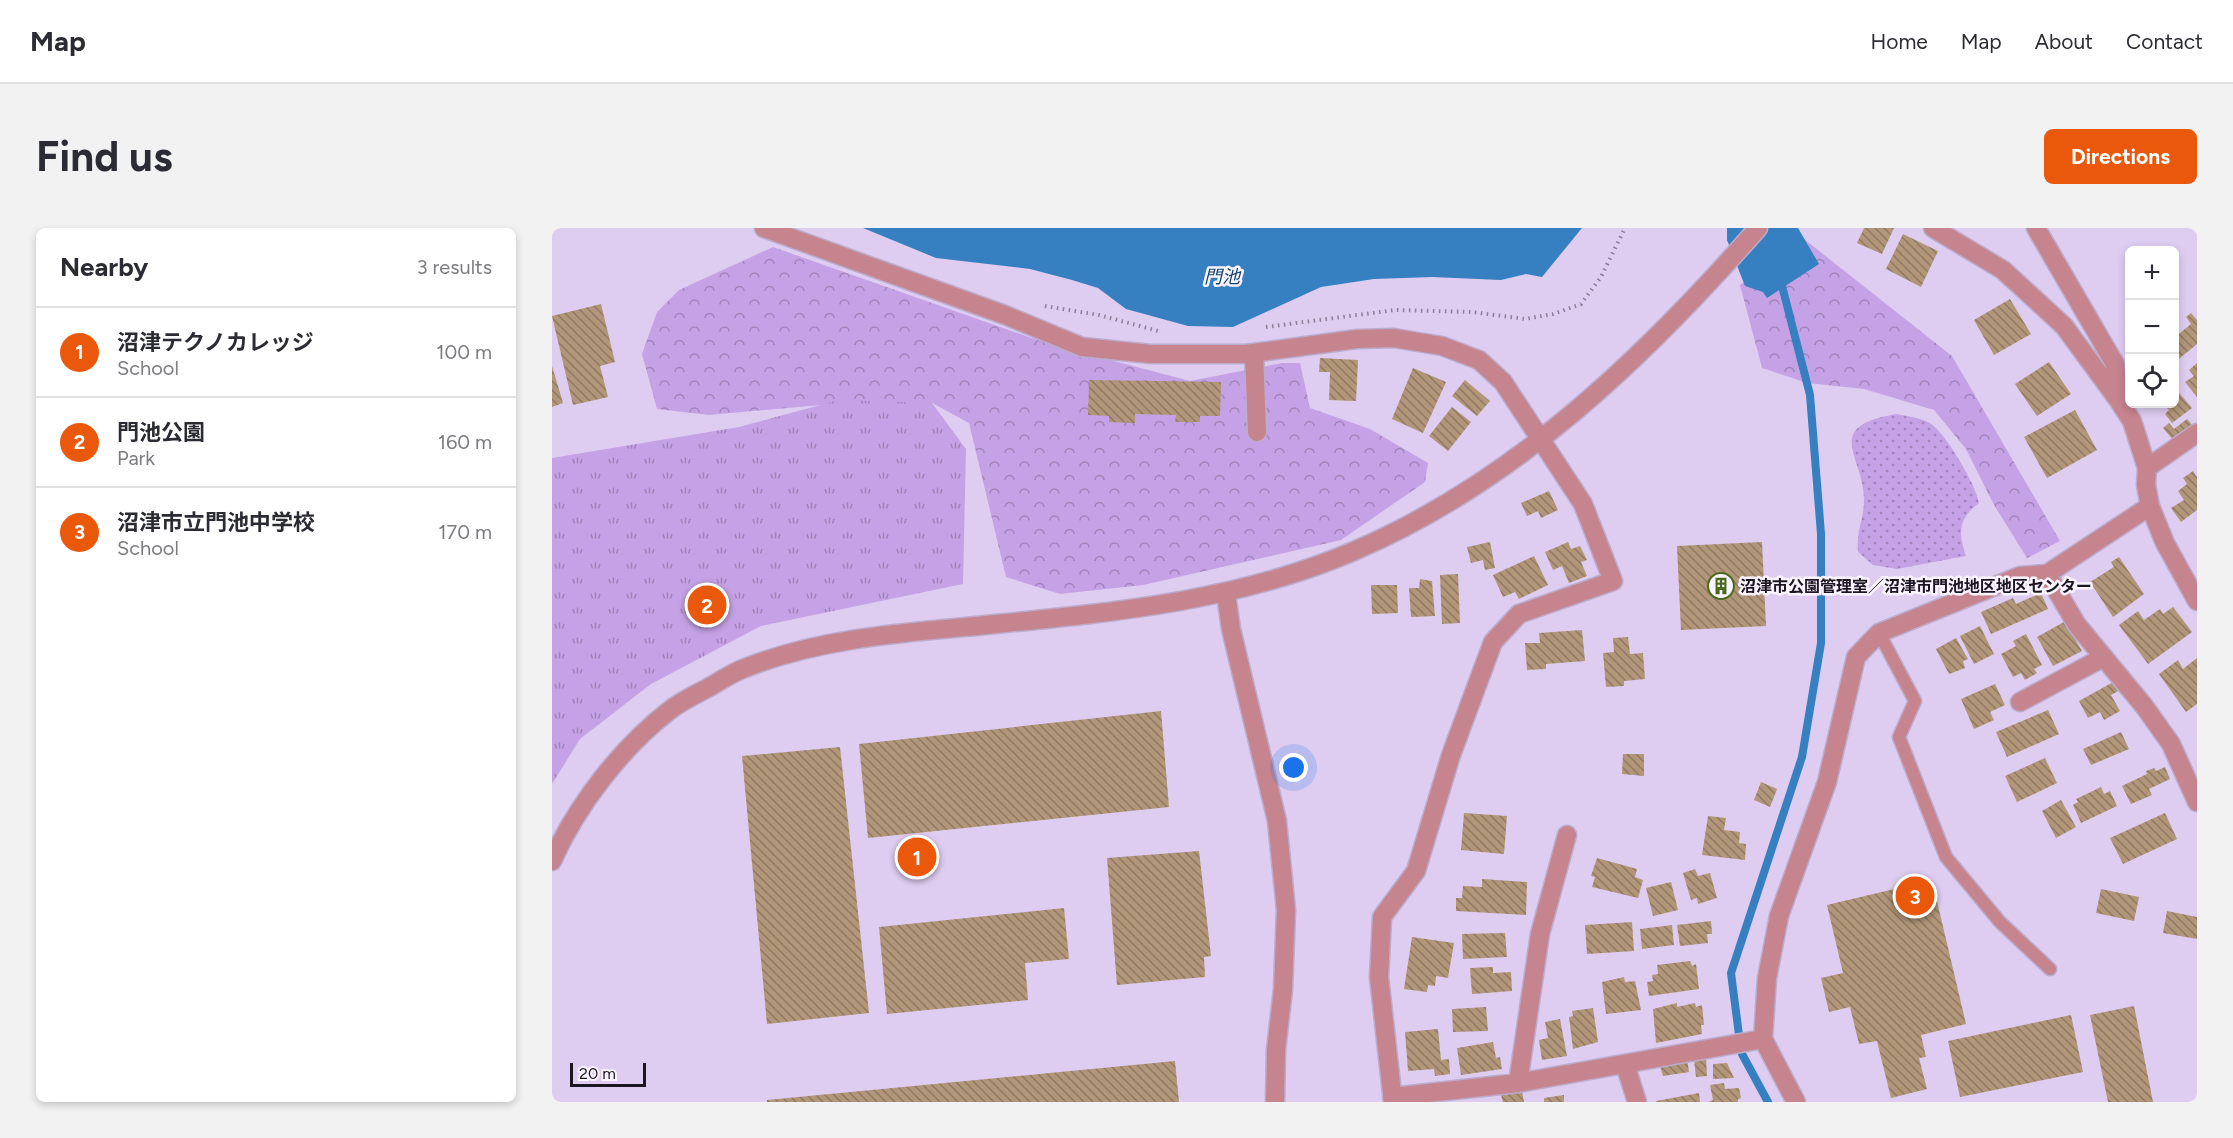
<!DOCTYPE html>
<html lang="en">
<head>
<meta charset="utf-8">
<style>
  body { margin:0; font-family:Figtree,"Noto Sans JP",sans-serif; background:#f2f2f3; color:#2b2b33 }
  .controls { position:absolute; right:18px; top:18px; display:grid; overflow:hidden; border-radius:9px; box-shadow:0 3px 9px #0003 }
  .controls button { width:54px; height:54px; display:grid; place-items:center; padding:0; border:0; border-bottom:2px solid #e1e1e2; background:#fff; color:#2b2b33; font:30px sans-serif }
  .scale { position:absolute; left:18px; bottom:15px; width:76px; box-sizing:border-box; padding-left:6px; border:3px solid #1c1522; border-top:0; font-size:16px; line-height:21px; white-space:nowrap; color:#1c1522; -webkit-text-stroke:4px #faf4ff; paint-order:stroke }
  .you { position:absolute; left:742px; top:540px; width:21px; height:21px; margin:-15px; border:4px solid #fff; border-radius:50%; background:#1a73e8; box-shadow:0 0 0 9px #1a73e833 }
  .badge { display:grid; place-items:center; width:39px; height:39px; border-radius:50%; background:#ea580c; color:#fff; font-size:20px; font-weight:700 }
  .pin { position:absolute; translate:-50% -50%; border:3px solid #fff; box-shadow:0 2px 6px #0006 }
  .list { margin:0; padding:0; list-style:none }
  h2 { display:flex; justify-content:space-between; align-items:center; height:78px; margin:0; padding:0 24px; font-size:26px }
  h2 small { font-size:20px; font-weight:400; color:#7c7c81 }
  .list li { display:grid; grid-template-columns:39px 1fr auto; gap:18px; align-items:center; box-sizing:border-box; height:90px; padding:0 24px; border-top:2px solid #e1e1e2 }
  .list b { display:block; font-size:22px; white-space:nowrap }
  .list p { margin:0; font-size:20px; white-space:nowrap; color:#7c7c81 }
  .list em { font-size:20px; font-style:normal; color:#7c7c81 }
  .icon { flex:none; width:33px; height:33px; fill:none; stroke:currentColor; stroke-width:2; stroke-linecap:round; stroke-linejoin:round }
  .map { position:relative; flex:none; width:1645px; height:874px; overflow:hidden; border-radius:9px }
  header { display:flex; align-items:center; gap:36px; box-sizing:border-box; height:84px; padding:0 30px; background:#fff; border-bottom:2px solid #e1e1e2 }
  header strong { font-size:28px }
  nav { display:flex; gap:33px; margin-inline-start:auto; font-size:21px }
  .intro { display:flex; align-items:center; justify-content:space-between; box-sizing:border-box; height:144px; padding:0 36px }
  h1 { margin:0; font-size:42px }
  .button { padding:15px 27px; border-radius:9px; background:#ea580c; color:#fff; font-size:21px; font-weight:700 }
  main { display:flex; gap:36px; padding:0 36px }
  aside { flex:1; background:#fff; border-radius:9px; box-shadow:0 3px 9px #0003 }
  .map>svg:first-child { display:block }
  .grass { fill:url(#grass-dots) }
  .forest { fill:url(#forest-crowns) }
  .park { fill:url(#park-tufts) }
  .water { fill:#367fc0 }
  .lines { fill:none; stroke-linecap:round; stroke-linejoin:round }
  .stream { stroke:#367fc0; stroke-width:8 }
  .building { fill:url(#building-back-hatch) }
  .service-casing { stroke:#bcaccc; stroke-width:15 }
  .minor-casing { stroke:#bcaccc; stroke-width:21 }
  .tertiary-casing { stroke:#bcaccc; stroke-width:21 }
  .path { stroke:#8c7f99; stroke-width:4; stroke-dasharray:1.5 4.5; stroke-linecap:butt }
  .service { stroke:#c6848f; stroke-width:12 }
  .minor { stroke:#c6848f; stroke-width:18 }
  .tertiary { stroke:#c6848f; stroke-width:18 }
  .labels { text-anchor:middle; stroke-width:5; stroke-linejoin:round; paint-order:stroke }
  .poi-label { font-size:16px; font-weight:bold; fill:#1c1522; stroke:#faf4ff; text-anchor:start }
  .water-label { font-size:18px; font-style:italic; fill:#104571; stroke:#faf4ff }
</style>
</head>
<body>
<header>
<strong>Map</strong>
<nav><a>Home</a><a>Map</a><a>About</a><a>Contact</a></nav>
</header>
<div class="intro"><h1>Find us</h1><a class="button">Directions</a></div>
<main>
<aside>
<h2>Nearby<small>3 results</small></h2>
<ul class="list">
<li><span class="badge">1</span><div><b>沼津テクノカレッジ</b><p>School</p></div><em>100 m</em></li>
<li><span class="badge">2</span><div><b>門池公園</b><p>Park</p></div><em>160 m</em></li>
<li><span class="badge">3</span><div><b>沼津市立門池中学校</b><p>School</p></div><em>170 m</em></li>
</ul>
</aside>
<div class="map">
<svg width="1645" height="874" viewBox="0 0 1645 874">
  <defs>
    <pattern id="grass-dots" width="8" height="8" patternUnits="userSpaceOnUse" patternTransform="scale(1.5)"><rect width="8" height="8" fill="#c5a2e5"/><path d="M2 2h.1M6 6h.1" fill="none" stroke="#9f83b9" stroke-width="1.8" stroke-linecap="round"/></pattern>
    <pattern id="forest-crowns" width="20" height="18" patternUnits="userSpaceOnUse" patternTransform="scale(1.5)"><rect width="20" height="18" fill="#c5a2e5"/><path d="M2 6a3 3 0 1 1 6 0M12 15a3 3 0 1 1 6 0" fill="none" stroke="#9f83b9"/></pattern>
    <pattern id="park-tufts" width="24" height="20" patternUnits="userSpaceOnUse" patternTransform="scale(1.5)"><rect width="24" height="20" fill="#c5a2e5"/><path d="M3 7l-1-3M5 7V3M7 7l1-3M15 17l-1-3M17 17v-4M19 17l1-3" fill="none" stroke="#9f83b9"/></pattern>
    <pattern id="building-back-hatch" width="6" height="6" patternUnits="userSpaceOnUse" patternTransform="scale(1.5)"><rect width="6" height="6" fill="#b19679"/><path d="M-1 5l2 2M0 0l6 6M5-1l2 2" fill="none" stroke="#8f7963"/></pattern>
  </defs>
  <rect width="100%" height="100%" fill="#dfcdf1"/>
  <!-- grass -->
  <path class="grass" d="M 1344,186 C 1355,188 1367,190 1376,194 C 1391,200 1425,258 1427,275 C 1406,291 1406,305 1414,328 L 1345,341 L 1321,337 L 1306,324 C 1304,302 1312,291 1312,273 C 1313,229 1268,199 1344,186 Z"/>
  <!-- forest -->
  <path class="forest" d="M 1252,11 L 1400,128 L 1508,313 L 1475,330 L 1442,277 L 1414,221 L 1382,182 L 1312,161 L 1255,155 L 1210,140 L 1188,57 Z
    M 221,19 L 494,115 L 638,153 L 730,135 L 748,135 L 758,180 L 818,201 L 876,235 L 873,254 L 789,312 L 591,357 L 508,366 L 454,349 L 417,195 L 380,175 L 269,177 L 157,187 L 105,181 L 90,126 L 105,84 L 127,62 Z"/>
  <!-- park -->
  <path class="park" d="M 287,172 L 380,175 L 414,221 L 411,356 L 209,398 L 99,456 L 28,511 L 0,556 L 0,230 L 187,199 Z"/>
  <!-- water -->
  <path class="water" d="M 311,0 L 1030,0 L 990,49 L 974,46 L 949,52 L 880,49 L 822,51 L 769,59 L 681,99 L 636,98 L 574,81 L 546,60 L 520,52 L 478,41 L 384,30 Z
    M 1175,0 L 1246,0 L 1267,36 L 1215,70 L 1211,64 L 1193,58 L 1175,12 Z"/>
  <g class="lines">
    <!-- stream -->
    <path class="stream" d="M 1187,807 L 1179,745 L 1250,529 L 1269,415 L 1269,306 L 1258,167 L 1228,50
      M 1190,826 L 1216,874"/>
  </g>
  <!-- building -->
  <path class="building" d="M 1312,0 L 1342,0 L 1330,26 L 1305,15 Z
    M 1351,6 L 1386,23 L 1369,59 L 1334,41 Z
    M 1458,71 L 1479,106 L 1442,127 L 1422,92 Z
    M 49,76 L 63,134 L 48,138 L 56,169 L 21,177 L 0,88 Z
    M 1639,85 L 1645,92 L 1645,116 L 1622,135 L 1622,110 L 1639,96 L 1634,89 Z
    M 768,130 L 806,132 L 804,173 L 777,172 L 778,144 L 767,144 Z
    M 1497,134 L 1519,166 L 1485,188 L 1463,156 Z
    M 1645,135 L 1645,169 L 1633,154 L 1642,148 L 1637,142 Z
    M 0,138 L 11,175 L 0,179 Z
    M 861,140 L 894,154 L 871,205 L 840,191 Z
    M 537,152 L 669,154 L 668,188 L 648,188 L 648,194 L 623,194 L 624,187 L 583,186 L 583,195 L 557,194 L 557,188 L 536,187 Z
    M 913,152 L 938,173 L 925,188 L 900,168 Z
    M 1622,159 L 1640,180 L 1620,195 L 1613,186 L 1617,182 L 1611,176 L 1622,176 Z
    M 900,179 L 919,194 L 896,223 L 877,208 Z
    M 1523,182 L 1545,222 L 1495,250 L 1472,209 Z
    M 1635,191 L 1641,198 L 1622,213 L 1611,200 L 1617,195 L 1622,201 Z
    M 1641,243 L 1645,249 L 1645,282 L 1629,294 L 1619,280 L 1632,272 L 1626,263 L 1635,256 L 1631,250 Z
    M 997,263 L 1006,282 L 989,290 L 986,283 L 975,288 L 969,275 Z
    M 938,314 L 943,340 L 933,342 L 931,332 L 919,335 L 915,319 Z
    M 1016,314 L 1019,321 L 1028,318 L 1035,332 L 1029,334 L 1035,348 L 1017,355 L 1010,338 L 1001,342 L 993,324 Z
    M 1210,314 L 1214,398 L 1129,402 L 1125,318 Z
    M 982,328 L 996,357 L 967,371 L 963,364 L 951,369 L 941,347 Z
    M 1567,329 L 1592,366 L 1561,389 L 1538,354 L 1562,339 L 1559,334 Z
    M 906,346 L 908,395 L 890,396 L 888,347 Z
    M 868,351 L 880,353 L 883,388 L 859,389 L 857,360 L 867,360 Z
    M 819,357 L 845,357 L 846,385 L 820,386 Z
    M 1489,365 L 1496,381 L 1439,406 L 1429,384 L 1461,370 L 1464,376 Z
    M 1621,379 L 1640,404 L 1596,436 L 1567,397 L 1586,383 L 1592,392 L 1608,381 L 1611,386 Z
    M 1519,390 L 1528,407 L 1524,413 L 1530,423 L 1501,438 L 1485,409 Z
    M 1428,398 L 1442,426 L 1422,436 L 1408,408 Z
    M 1030,402 L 1033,433 L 994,436 L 994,441 L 975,442 L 973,415 L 988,415 L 987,405 Z
    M 1474,406 L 1490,437 L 1482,441 L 1485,445 L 1473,452 L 1469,445 L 1461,449 L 1449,426 L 1464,418 L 1461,413 Z
    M 1076,409 L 1078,426 L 1091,425 L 1093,451 L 1072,453 L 1072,458 L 1054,459 L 1051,425 L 1062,424 L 1061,410 Z
    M 1404,410 L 1416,431 L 1411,433 L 1413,440 L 1397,446 L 1384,421 Z
    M 1645,430 L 1645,476 L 1634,484 L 1607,446 L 1626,432 L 1631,441 Z
    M 1563,453 L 1568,462 L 1559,467 L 1568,483 L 1552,492 L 1548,484 L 1536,490 L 1527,473 Z
    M 1443,456 L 1453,477 L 1438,484 L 1442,492 L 1422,501 L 1409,471 Z
    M 1496,482 L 1507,506 L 1455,529 L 1444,504 Z
    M 609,483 L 617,579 L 316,610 L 307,516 Z
    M 1569,504 L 1577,521 L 1539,537 L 1531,521 Z
    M 288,519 L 317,785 L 215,796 L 190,528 Z
    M 1071,526 L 1092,526 L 1092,548 L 1070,546 Z
    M 1493,530 L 1505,555 L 1465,574 L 1453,548 Z
    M 1613,539 L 1618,551 L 1597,561 L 1600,567 L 1579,576 L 1570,558 L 1595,546 L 1594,543 L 1602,540 L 1604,543 Z
    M 1209,554 L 1225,561 L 1218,579 L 1202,572 Z
    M 1549,559 L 1552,566 L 1558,563 L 1565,578 L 1529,595 L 1521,577 L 1526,574 L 1524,571 Z
    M 1509,572 L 1524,599 L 1504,610 L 1490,583 Z
    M 912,585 L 955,588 L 952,626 L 909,622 Z
    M 1613,585 L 1625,611 L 1571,636 L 1558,610 Z
    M 1156,588 L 1174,590 L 1172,602 L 1188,604 L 1187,615 L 1194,616 L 1193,632 L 1150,627 Z
    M 647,623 L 659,728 L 652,729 L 653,749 L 565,757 L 555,630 Z
    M 1045,630 L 1085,641 L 1083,649 L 1091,652 L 1086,670 L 1040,659 L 1043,649 L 1039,648 Z
    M 1143,641 L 1146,648 L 1158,645 L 1165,670 L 1146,676 L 1145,670 L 1139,672 L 1131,645 Z
    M 930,651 L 975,654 L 974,687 L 904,683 L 904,670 L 910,670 L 911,658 L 930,659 Z
    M 1380,652 L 1414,796 L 1369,807 L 1374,829 L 1367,830 L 1375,861 L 1339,870 L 1325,813 L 1307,816 L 1298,779 L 1277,784 L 1269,750 L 1291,745 L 1275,677 Z
    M 1119,654 L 1126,682 L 1101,688 L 1094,660 Z
    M 1549,661 L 1587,669 L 1582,693 L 1544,685 Z
    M 512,680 L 517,731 L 473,735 L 476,772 L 335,786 L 327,699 Z
    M 1615,683 L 1645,689 L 1645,711 L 1611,705 Z
    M 1159,693 L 1160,706 L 1155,706 L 1156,715 L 1128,718 L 1125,697 Z
    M 1080,694 L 1082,723 L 1035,726 L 1033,697 Z
    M 1120,697 L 1122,717 L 1090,721 L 1088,701 Z
    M 953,705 L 955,729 L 911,731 L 910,706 Z
    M 860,709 L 902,715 L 896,750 L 884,748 L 883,758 L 876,757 L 875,764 L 852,761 Z
    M 1138,733 L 1140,738 L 1144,736 L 1147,761 L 1097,768 L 1095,754 L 1101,753 L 1100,747 L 1106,746 L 1105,737 Z
    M 941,739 L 941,745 L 959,744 L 960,763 L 920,766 L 918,740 Z
    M 1072,749 L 1073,754 L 1083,753 L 1089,782 L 1054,786 L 1050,754 Z
    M 1125,775 L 1125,779 L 1143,775 L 1144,779 L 1150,777 L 1152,797 L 1149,797 L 1150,806 L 1104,815 L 1101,781 Z
    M 1582,778 L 1601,874 L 1556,874 L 1538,787 Z
    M 934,779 L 936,803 L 901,804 L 900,781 Z
    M 1041,780 L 1046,814 L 1021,821 L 1017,789 L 1021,788 L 1020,783 Z
    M 1519,787 L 1531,844 L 1408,869 L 1396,813 Z
    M 1008,791 L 1015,828 L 990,832 L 987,812 L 996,810 L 993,794 Z
    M 886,801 L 889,832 L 897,831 L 898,846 L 883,848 L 882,841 L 856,843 L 853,804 Z
    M 941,814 L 944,830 L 948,829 L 950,841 L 909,847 L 905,820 Z
    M 1135,830 L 1137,844 L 1111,848 L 1107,835 Z
    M 1154,830 L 1155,848 L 1144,849 L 1142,832 Z
    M 623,833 L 627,874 L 215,874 L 215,872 Z
    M 1175,835 L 1182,850 L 1161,851 L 1161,836 Z
    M 1172,855 L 1173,861 L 1187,860 L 1189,870 L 1186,871 L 1186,874 L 1156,874 L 1161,872 L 1158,857 Z
    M 970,863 L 972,874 L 951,874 L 949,867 Z
    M 1147,865 L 1148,874 L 1104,874 L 1104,873 Z
    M 1012,867 L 1012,874 L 992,874 L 992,870 Z"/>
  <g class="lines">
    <defs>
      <path id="service" d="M 1327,405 L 1363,473 L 1347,509 L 1394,629 L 1448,694 L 1498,741"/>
      <path id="minor" d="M 212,0 L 453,87 L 530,119 L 599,126 L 694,126 L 805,111 L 842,110 L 890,118 L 927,132 L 951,154 L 1031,276 L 1061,353 L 967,386 L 941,414 L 899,527 L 864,643 L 830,689 L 827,749 L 841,874
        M 1381,0 L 1451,42 L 1512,98 L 1567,173 L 1580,193 L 1595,240 L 1594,257 L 1598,278 L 1613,315 L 1645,373
        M 1484,0 L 1563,136 L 1567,171
        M 702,125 L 705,204
        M 1595,240 L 1645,205
        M 1495,346 L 1525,397 L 1592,478 L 1619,516 L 1645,574
        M 1468,474 L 1552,429
        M 1073,836 L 1085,874
        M 966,855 L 988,706 L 1015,607
        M 840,869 L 966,855 L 1211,811
        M 1244,874 L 1211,811 L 1215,750 L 1227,688 L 1275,554 L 1304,429 L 1327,405 L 1468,348 L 1495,346 L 1598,278"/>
      <path id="tertiary" d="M 674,366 L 679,401 L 725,593 L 734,682 L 731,761 L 724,822 L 723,874
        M 0,633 C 25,577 69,520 118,482 C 131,472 147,465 161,457 C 171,451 182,444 193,440 C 266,411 347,405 424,398 C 553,385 681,375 802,323 C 963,254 1092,130 1206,0"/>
    </defs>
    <!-- service casing -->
    <use href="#service" class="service-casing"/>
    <!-- minor casing -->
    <use href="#minor" class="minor-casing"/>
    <!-- tertiary casing -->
    <use href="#tertiary" class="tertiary-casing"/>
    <!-- path -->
    <path class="path" d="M 493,78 L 547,87 L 606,103
      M 714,99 L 843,82 L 920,84 L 973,91 L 1001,86 L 1029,76 L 1049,49 L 1073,0"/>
    <!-- service -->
    <use href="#service" class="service"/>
    <!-- minor -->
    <use href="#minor" class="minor"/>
    <!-- tertiary -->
    <use href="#tertiary" class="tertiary"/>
  </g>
  <!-- icons -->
  <defs>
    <symbol id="building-ring" viewBox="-11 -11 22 22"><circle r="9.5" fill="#faf4ff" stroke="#4c6a1e" stroke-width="1.5"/><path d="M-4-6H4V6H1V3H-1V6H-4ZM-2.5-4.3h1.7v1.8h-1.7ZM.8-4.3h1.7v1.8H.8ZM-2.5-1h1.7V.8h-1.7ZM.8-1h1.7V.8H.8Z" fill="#4c6a1e"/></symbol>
  </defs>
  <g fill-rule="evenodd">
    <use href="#building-ring" x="1154" y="343" width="30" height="30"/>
  </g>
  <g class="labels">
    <!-- poi labels -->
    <g class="poi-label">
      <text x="1188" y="364">沼津市公園管理室／沼津市門池地区地区センター</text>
    </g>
    <!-- water labels -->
    <g class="water-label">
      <text x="670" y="55">門池</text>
    </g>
  </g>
</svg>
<div class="controls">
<button>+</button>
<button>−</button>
<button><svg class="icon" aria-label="locate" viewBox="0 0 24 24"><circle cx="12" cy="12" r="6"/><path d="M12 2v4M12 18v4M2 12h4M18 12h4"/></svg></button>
</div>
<div class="scale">20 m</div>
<div class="you"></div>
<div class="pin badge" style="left:365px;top:629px">1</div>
<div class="pin badge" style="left:155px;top:377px">2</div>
<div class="pin badge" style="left:1363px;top:668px">3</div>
</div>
</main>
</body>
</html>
